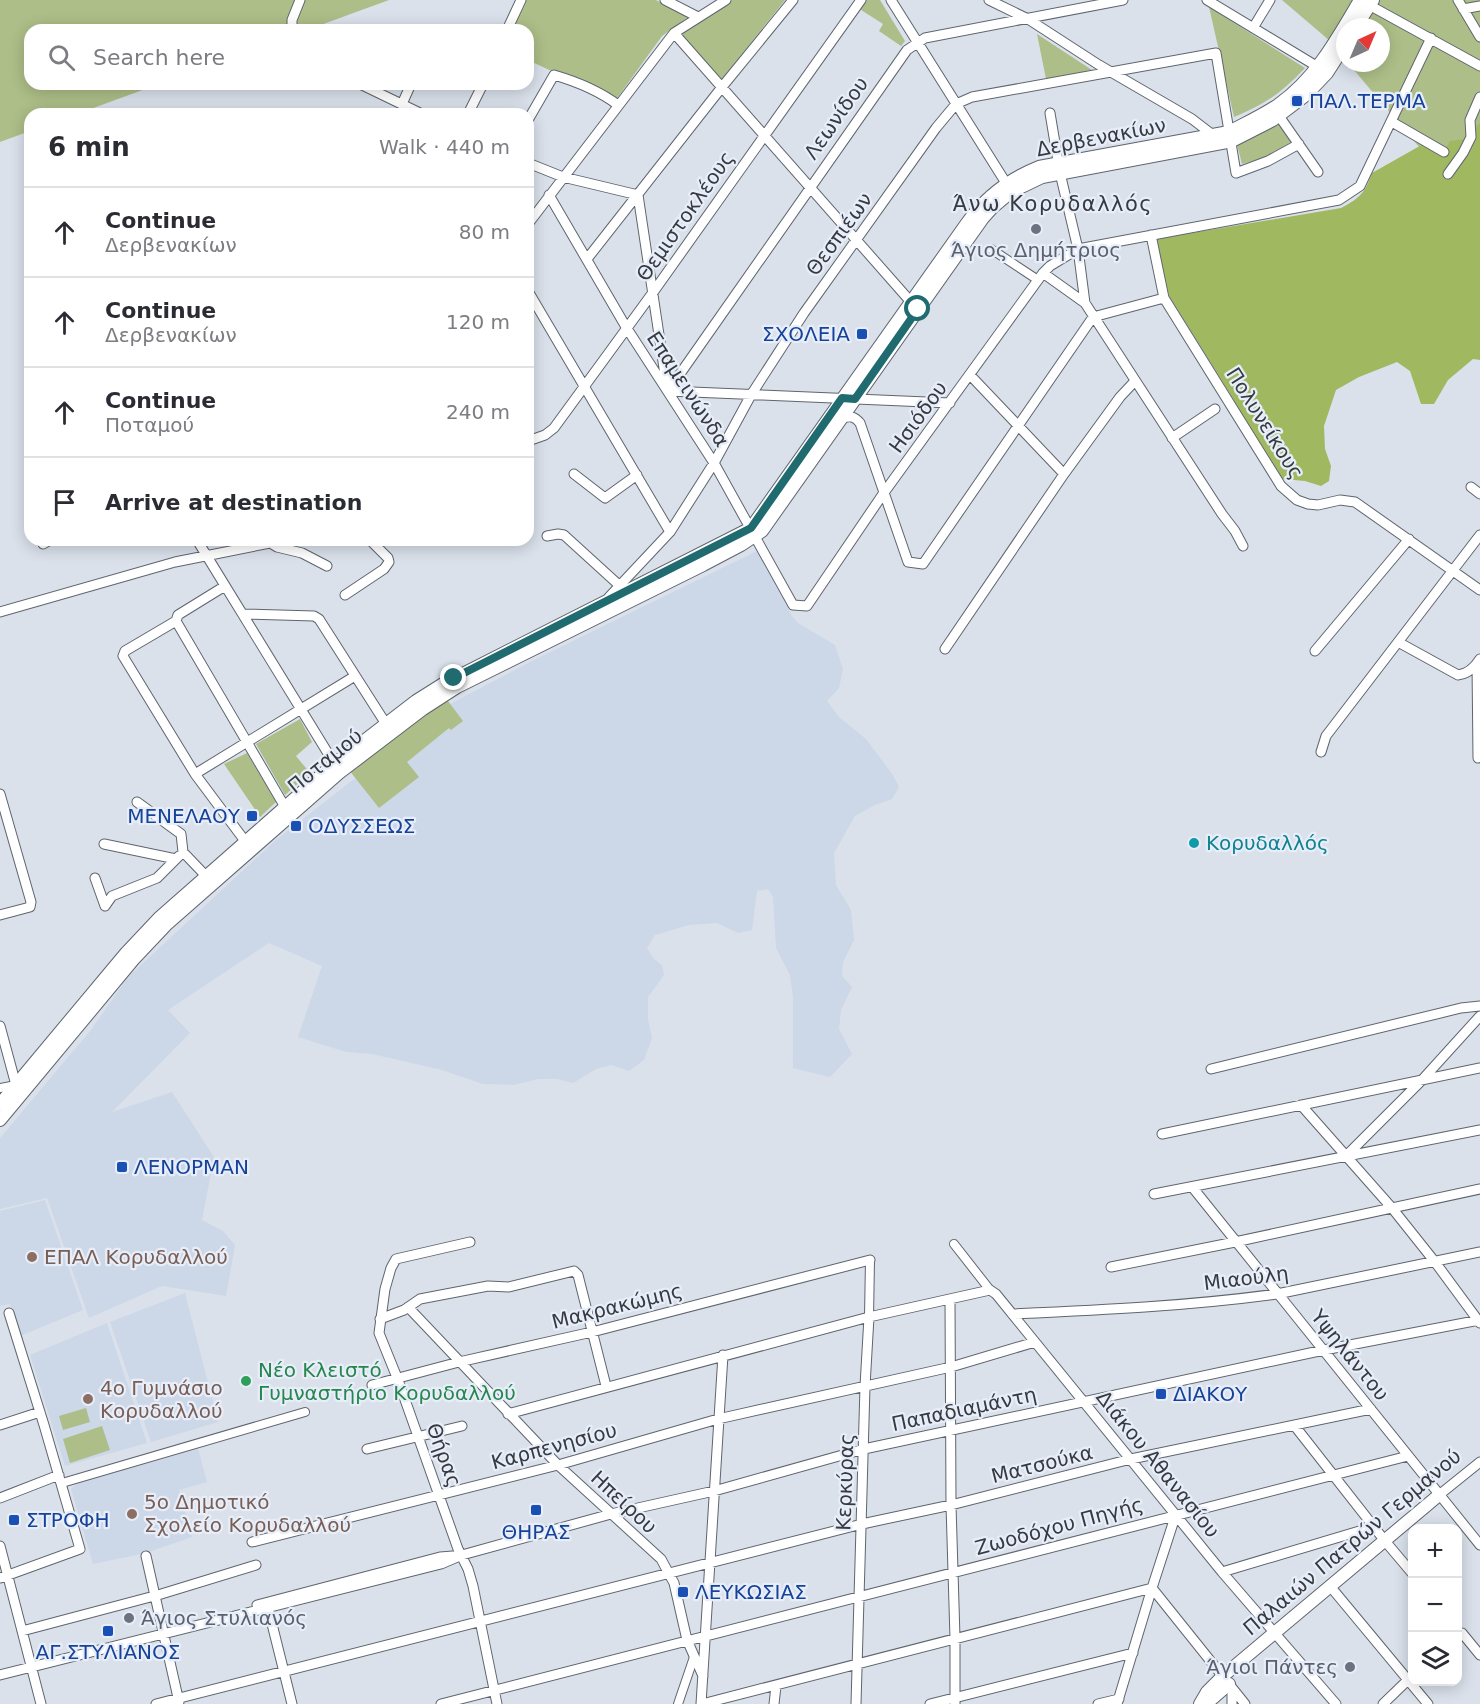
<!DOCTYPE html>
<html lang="en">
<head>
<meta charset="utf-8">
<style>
  body { margin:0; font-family:"DejaVu Sans",sans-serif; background:#f2f2f3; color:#2b2b33 }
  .controls { position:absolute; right:18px; bottom:18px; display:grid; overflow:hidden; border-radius:12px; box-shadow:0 3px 15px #0003 }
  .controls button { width:54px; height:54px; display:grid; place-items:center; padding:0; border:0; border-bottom:2px solid #e1e1e2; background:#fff; color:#2b2b33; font:30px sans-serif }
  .compass { position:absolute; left:1336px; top:18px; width:54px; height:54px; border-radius:50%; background:#fff; box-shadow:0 3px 15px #0003; rotate:44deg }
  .stop { position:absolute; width:18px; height:18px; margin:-14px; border:4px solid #1f6b6f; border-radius:50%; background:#fff }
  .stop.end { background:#1f6b6f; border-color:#fff; box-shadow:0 2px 6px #0008 }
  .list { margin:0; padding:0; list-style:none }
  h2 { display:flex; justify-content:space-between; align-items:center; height:78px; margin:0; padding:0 24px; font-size:26px }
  h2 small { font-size:20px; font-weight:400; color:#7c7c81 }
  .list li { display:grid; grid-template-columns:39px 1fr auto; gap:18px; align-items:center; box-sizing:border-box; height:90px; padding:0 24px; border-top:2px solid #e1e1e2 }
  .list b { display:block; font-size:22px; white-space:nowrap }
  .list p { margin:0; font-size:20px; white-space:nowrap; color:#7c7c81 }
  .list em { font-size:20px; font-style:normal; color:#7c7c81 }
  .icon { flex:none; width:33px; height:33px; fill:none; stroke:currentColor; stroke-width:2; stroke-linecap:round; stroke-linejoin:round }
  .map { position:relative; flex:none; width:1480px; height:1704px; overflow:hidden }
  .search { position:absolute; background:#fff; box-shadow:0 3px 15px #0003; left:24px; top:24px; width:510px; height:66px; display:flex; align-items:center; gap:15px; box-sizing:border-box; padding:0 21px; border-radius:18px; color:#7c7c81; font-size:22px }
  .panel { position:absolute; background:#fff; box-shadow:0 3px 15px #0003; left:24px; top:108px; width:510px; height:438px; border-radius:18px }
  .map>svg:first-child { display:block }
  .built { fill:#ccd7e7 }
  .green { fill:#adbe88 }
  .forest { fill:#a0b961 }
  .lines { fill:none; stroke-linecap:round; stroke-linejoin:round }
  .pedestrian-casing { stroke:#5f656e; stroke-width:10 }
  .minor-casing { stroke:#5f656e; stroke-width:11 }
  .tertiary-casing { stroke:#5f656e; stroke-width:14 }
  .pedestrian { stroke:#fff; stroke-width:8 }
  .minor { stroke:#fff; stroke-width:9 }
  .tertiary { stroke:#fff; stroke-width:12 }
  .route { stroke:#1f6b6f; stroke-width:8 }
  .transit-dot { fill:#1a4fb4; stroke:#e8eef9; stroke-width:2 }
  .worship-dot { fill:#6b7280; stroke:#e8eef9; stroke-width:2 }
  .culture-dot { fill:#0f9aa8; stroke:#e8eef9; stroke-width:2 }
  .education-dot { fill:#8d6e63; stroke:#e8eef9; stroke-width:2 }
  .leisure-dot { fill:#2e9e5b; stroke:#e8eef9; stroke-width:2 }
  .labels { text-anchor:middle; stroke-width:4.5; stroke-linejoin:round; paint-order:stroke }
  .transit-label { font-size:20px; fill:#164399; stroke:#e8eef9; text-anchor:start }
  .street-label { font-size:20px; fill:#373a3e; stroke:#e8eef9 }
  .worship-label { font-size:20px; fill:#5b616d; stroke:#e8eef9 }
  .culture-label { font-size:20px; fill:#0d838f; stroke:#e8eef9; text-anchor:start }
  .education-label { font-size:20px; fill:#785e54; stroke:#e8eef9; text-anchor:start }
  .leisure-label { font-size:20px; fill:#27864d; stroke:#e8eef9; text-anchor:start }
  .neighbourhood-label { font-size:21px; letter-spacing:1.5px; fill:#373a3e; stroke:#e8eef9 }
</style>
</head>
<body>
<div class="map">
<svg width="1480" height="1704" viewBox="0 0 1480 1704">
  <rect width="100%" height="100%" fill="#dae1eb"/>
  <!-- built -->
  <path class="built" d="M 757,551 L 792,616 L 798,623 L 835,645 L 843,669 L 839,688 L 827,701 L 839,717 L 866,739 L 893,775 L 899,787 L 892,799 L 875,805 L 855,816 L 834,853 L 836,885 L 851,910 L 854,940 L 843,962 L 842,976 L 852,987 L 841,1010 L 839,1029 L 852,1054 L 830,1077 L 793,1068 L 793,998 L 790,975 L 776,948 L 773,897 L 768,889 L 757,891 L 752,930 L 738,933 L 717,923 L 689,925 L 655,935 L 647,948 L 654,959 L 662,965 L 664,975 L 648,997 L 648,1020 L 652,1038 L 644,1060 L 629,1071 L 611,1065 L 596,1069 L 573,1083 L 557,1079 L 538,1079 L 514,1085 L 483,1084 L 442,1070 L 372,1054 L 346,1052 L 298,1037 L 322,966 L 269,943 L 168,1010 L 190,1033 L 112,1112 L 172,1092 L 214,1157 L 202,1220 L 223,1231 L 235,1245 L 226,1296 L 162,1286 L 89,1318 L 47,1198 L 0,1209 L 0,1138 L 91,1030 L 128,977 L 276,840 L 450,704 L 532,661 Z
    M 45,1200 L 83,1310 L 20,1336 L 10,1304 L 0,1306 L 0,1211 Z
    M 185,1293 L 218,1422 L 151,1442 L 110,1322 Z
    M 107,1323 L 147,1443 L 65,1466 L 30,1355 Z
    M 198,1448 L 207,1482 L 179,1490 L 192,1537 L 146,1553 L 93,1564 L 71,1489 L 77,1483 Z"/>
  <!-- green -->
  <path class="green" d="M 0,0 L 389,0 L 307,30 L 30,30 L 30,84 L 159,84 L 77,114 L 30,114 L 30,131 L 0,142 Z
    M 524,0 L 656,0 L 688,17 L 662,36 L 615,101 L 528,60 L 528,30 L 510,30 Z
    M 732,0 L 785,0 L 720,81 L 680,33 Z
    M 864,0 L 880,0 L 905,41 L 901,46 L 879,31 L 883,24 L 858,8 Z
    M 1282,0 L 1480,0 L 1480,219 L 1348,63 L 1381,63 L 1381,27 L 1345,27 L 1345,59 L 1330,41 Z
    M 1209,7 L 1305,68 C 1280,94 1267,103 1234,117 Z
    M 1037,34 L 1092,70 L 1046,79 Z
    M 1280,124 L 1291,142 L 1266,157 L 1242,164 L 1237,144 Z
    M 445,697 L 463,721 L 451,730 L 449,728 L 407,762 L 419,777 L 379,808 L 349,770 Z
    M 300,719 L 312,742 L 296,756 L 310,773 L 285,795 L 256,744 Z
    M 247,753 L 276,802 L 260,817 L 224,764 Z
    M 86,1408 L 90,1422 L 63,1430 L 59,1416 Z
    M 102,1426 L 110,1450 L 70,1463 L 63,1439 Z"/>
  <!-- forest -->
  <path class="forest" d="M 1480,123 L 1480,360 L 1473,359 L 1448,380 L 1434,404 L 1421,404 L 1410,371 L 1397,362 L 1359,377 L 1336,390 L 1324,426 L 1325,449 L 1331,466 L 1329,481 L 1321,486 L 1305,481 L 1283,479 L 1264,458 L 1232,397 L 1169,296 L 1156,239 L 1341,208 C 1360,198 1365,193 1372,173 L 1432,139 L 1446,148 L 1450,141 L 1465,139 Z"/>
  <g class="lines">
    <defs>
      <path id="pedestrian" d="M 991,249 L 1038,280
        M 0,1088 L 16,1085
        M 954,1244 L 990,1290
        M 869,1317 L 870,1260
        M 62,1483 L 305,1412
        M 678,1704 L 694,1657"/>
      <path id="minor" d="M 665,0 L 698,17
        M 891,0 L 1006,183
        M 989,0 L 1028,19 L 1099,65 L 1192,119 L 1213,135
        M 1207,0 L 1318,67
        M 1458,0 L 1480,37
        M 1369,5 L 1480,66
        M 1463,9 L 1480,6
        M 1253,28 L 1270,0
        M 292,30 L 292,20 L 300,0
        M 507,30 L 521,0
        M 674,33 L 911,302
        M 360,84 L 422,114
        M 402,104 L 411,84
        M 1050,113 L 1060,173 L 1078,249 L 1085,303
        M 468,114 L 483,84
        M 1279,116 L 1318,172
        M 528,120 L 554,75 C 578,82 598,90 618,105
        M 1392,122 L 1444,152
        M 528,163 L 563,177 L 638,195 L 667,388
        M 1448,174 L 1463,153 L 1471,137 L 1470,120 L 1480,97
        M 549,195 L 626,327 L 714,463 L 793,605 L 807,606 L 883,494 L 1043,273 L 1050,266 L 1078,249 L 1339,200 L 1360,186 L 1431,38
        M 528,224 L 674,33 L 726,0
        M 1151,235 L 1164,298 L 1281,486 L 1297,500 L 1308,504 L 1318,505 L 1340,500 L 1355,502 L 1480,590
        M 587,259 L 722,87 L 793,0
        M 1043,273 L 1085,303 L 1222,514 L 1235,531 L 1243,546
        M 528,291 L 670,532
        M 970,375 L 1064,474
        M 668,391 L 907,50 L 925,38 L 1123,0
        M 668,391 L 950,403
        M 842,418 C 851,416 854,416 860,423 L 908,562 L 923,564 L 1093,317 L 1164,298
        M 1172,438 L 1215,409
        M 528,441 L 545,435 L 554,428 L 654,291 L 861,0
        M 574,474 L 605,498 L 637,475
        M 1471,487 L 1480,494
        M 547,536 L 558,534 L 564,535 L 620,586
        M 197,540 L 337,768
        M 43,544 L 50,540
        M 272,544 L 277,547 L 302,553 L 327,566
        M 225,586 L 178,615 L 176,621 L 125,651 L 123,656 L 195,774 L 245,841
        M 345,595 L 384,569 L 389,562 L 388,558 L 370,540
        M 609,597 L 670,532 L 714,463 L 751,395 L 804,313 L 936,128 L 956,104 L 972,97 L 1216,53 L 1236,173 L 1268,161 L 1299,144
        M 0,612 L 175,562 L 285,540
        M 243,614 L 314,616 L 319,619 L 386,724
        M 176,621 L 285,807
        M 1398,642 L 1458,675 C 1468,674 1475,667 1480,659
        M 945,649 L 1064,474 L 1120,397 L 1135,381
        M 1315,651 L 1409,539
        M 1477,664 L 1478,758
        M 1321,752 L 1326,736 L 1480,535
        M 195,774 L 355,676
        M 0,794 L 31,902 L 30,907 L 0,915
        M 137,802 L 181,834 L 183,852 L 206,876
        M 104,844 L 176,859 L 179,856
        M 95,878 L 105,906
        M 105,906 L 112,896 L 157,878 L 176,859
        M 0,1026 L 16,1085
        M 1211,1069 L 1461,1008 L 1480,1006
        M 1301,1105 L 1392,1208 L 1435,1262 L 1480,1323
        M 1162,1134 L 1480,1068
        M 1347,1155 L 1422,1080 L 1480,1016
        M 1193,1188 L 1480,1545
        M 1154,1194 L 1480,1130
        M 470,1242 L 396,1259 L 391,1268 L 385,1289 L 379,1333 L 398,1380 L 458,1549 L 468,1569 L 473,1586 L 497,1704
        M 1111,1267 L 1235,1242 L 1480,1189
        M 950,1299 L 951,1505 L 955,1638 L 955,1704
        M 408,1307 L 558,1465 L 661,1559 L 674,1583 L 687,1640 L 703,1676
        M 1012,1314 C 1101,1310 1189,1306 1277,1294 L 1480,1252
        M 380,1319 L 404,1310 L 420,1299 L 488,1286 L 509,1287 L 574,1271 L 578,1275 L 606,1386
        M 372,1385 L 459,1362 L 592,1332 L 870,1260
        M 508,1414 L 869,1317 L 990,1290 L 996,1294 L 1222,1572 L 1336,1704
        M 0,1425 L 40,1412
        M 1294,1425 L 1385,1541 L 1412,1573
        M 367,1449 L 462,1426
        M 1439,1495 L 1480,1462
        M 0,1498 L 59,1475
        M 252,1542 L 558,1465 L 718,1419 L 951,1367 L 1035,1342
        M 0,1546 L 41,1704
        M 146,1556 L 179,1702
        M 1222,1572 L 1373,1527
        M 0,1578 L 80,1549 L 44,1425 L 9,1313
        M 1330,1586 L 1428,1704
        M 1152,1588 L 1245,1704
        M 257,1605 L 440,1557 L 453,1556
        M 268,1608 L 292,1704
        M 22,1631 L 158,1595 L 256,1565
        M 1458,1637 L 1462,1633 L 1480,1655
        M 0,1675 L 441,1564 L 462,1555 L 611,1514 L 714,1491 L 864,1449 L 1324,1350 L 1480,1320
        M 156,1704 L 862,1524 L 951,1505 L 1131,1459 L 1371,1409
        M 441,1704 L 1408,1456
        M 701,1704 L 723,1355
        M 702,1704 L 1152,1588
        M 774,1704 L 776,1686
        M 856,1704 L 865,1386 L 869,1317
        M 930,1704 L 1133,1653
        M 1098,1704 L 1119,1699
        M 1117,1704 L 1152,1588 L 1176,1514
        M 1232,1704 L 1232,1688
        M 1383,1704 L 1412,1676"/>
      <path id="tertiary" d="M 1356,27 L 1373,0
        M 0,1104 L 126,953 L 159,918 L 334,764 L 416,701 L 443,684 L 751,528 L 967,223 C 986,196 1009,179 1039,167 L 1229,132 C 1246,123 1263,115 1278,105 C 1316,78 1337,39 1360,0
        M 0,1120 L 133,960 L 167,924 L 339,773 L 423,709 L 457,687 L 703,565 L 741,545 L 762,531 L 983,218 L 992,208 L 1011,192 L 1042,177 L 1232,141 L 1273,120 L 1306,95 L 1327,73 L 1345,45
        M 1200,1704 L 1207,1692 L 1223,1676 L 1439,1495
        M 1206,1704 L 1229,1684"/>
    </defs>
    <!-- pedestrian casing -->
    <use href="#pedestrian" class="pedestrian-casing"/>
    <!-- minor casing -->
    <use href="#minor" class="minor-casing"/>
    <!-- tertiary casing -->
    <use href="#tertiary" class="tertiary-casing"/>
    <!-- pedestrian -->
    <use href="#pedestrian" class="pedestrian"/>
    <!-- minor -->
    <use href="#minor" class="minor"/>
    <!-- tertiary -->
    <use href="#tertiary" class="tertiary"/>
  </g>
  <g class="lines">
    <!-- route -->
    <path class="route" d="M 454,678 L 751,528 L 842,398 L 855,399 L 918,309"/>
  </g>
  <!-- markers -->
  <g class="transit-dot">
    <rect x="1291" y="95" width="12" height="12" rx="3"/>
    <rect x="856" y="328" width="12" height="12" rx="3"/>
    <rect x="246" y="810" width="12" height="12" rx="3"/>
    <rect x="290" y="820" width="12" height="12" rx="3"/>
    <rect x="116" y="1161" width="12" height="12" rx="3"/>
    <rect x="1155" y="1388" width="12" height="12" rx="3"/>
    <rect x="530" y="1504" width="12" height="12" rx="3"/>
    <rect x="8" y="1514" width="12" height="12" rx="3"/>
    <rect x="677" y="1586" width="12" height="12" rx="3"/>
    <rect x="102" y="1625" width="12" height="12" rx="3"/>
  </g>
  <g class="worship-dot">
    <circle cx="1036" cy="229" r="6"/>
    <circle cx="129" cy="1618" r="6"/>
    <circle cx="1350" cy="1667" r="6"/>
  </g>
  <circle class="culture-dot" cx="1194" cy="843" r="6"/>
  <g class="education-dot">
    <circle cx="32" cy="1257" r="6"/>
    <circle cx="88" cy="1399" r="6"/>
    <circle cx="132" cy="1514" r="6"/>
  </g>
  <circle class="leisure-dot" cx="246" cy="1381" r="6"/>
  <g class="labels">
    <!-- transit labels -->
    <g class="transit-label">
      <text x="1309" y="108">ΠΑΛ.ΤΕΡΜΑ</text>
      <text x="850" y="341" text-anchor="end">ΣΧΟΛΕΙΑ</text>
      <text x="240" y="823" text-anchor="end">ΜΕΝΕΛΑΟΥ</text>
      <text x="308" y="833">ΟΔYΣΣΕΩΣ</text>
      <text x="134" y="1174">ΛΕΝΟΡΜΑΝ</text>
      <text x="1173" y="1401">ΔΙΑΚΟΥ</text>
      <text x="26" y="1527">ΣΤΡΟΦΗ</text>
      <text x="536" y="1539" text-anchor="middle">ΘΗΡΑΣ</text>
      <text x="695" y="1599">ΛΕΥΚΩΣΙΑΣ</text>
      <text x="108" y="1659" text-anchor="middle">ΑΓ.ΣΤΥΛΙΑΝΟΣ</text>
    </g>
    <!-- street labels -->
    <g class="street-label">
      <text transform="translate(836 118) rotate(-55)" y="7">Λεωνίδου</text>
      <text transform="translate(1101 137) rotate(-11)" y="7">Δερβενακίων</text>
      <text transform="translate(685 216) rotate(-55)" y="7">Θεμιστοκλέους</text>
      <text transform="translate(839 234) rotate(-54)" y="7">Θεσπιέων</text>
      <text transform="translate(688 389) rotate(57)" y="7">Επαμεινώνδα</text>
      <text transform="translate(918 417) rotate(-54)" y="7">Ησιόδου</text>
      <text transform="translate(1265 423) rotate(58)" y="7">Πολυνείκους</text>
      <text transform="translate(325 761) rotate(-39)" y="7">Ποταμού</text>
      <text transform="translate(1246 1278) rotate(-7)" y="7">Μιαούλη</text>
      <text transform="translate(617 1306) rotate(-14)" y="7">Μακρακώμης</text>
      <text transform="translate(1350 1355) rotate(51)" y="7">Υψηλάντου</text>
      <text transform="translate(964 1409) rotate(-12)" y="7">Παπαδιαμάντη</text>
      <text transform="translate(554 1446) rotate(-15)" y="7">Καρπενησίου</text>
      <text transform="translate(444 1455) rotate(70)" y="7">Θήρας</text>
      <text transform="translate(1042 1464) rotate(-14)" y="7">Ματσούκα</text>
      <text transform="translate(1158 1464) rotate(51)" y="7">Διάκου Αθανασίου</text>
      <text transform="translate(845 1482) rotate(-88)" y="7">Κερκύρας</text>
      <text transform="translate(624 1502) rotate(43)" y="7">Ηπείρου</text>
      <text transform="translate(1059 1526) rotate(-15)" y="7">Ζωοδόχου Πηγής</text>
      <text transform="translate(1352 1542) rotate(-40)" y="7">Παλαιών Πατρών Γερμανού</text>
    </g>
    <!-- worship labels -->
    <g class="worship-label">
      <text x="1036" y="257">Άγιος Δημήτριος</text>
      <text x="141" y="1625" text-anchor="start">Άγιος Στυλιανός</text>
      <text x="1338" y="1674" text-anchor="end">Άγιοι Πάντες</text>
    </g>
    <!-- culture labels -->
    <g class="culture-label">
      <text x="1206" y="850">Κορυδαλλός</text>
    </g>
    <!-- education labels -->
    <g class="education-label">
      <text x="44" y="1264">ΕΠΑΛ Κορυδαλλού</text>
      <text x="100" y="1395">4ο Γυμνάσιο<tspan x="100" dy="23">Κορυδαλλού</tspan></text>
      <text x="144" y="1509">5ο Δημοτικό<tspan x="144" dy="23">Σχολείο Κορυδαλλού</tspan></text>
    </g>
    <!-- leisure labels -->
    <g class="leisure-label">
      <text x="258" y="1377">Νέο Κλειστό<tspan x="258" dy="23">Γυμναστήριο Κορυδαλλού</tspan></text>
    </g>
    <!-- neighbourhood labels -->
    <g class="neighbourhood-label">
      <text x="1053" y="211">Άνω Κορυδαλλός</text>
    </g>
  </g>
</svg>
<div class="controls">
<button>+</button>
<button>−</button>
<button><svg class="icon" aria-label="layers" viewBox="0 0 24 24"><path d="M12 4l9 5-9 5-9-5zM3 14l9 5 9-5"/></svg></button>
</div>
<svg class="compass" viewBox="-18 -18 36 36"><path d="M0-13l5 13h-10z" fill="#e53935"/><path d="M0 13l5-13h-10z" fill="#7c7c81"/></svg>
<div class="stop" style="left:918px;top:309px"></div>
<div class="stop end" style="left:454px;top:678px"></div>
<div class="search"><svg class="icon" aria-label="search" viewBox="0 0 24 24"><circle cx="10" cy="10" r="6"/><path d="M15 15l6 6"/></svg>Search here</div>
<section class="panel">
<h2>6 min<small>Walk · 440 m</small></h2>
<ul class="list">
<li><svg class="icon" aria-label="ahead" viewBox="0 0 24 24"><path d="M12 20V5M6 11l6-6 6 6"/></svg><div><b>Continue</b><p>Δερβενακίων</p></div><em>80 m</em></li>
<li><svg class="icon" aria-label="ahead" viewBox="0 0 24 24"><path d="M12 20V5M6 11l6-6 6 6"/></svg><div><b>Continue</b><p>Δερβενακίων</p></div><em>120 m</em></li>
<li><svg class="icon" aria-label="ahead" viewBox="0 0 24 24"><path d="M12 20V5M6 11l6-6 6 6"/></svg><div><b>Continue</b><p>Ποταμού</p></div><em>240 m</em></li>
<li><svg class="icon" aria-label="arrive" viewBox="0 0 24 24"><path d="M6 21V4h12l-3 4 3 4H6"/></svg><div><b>Arrive at destination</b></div></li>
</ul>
</section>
</div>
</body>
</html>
